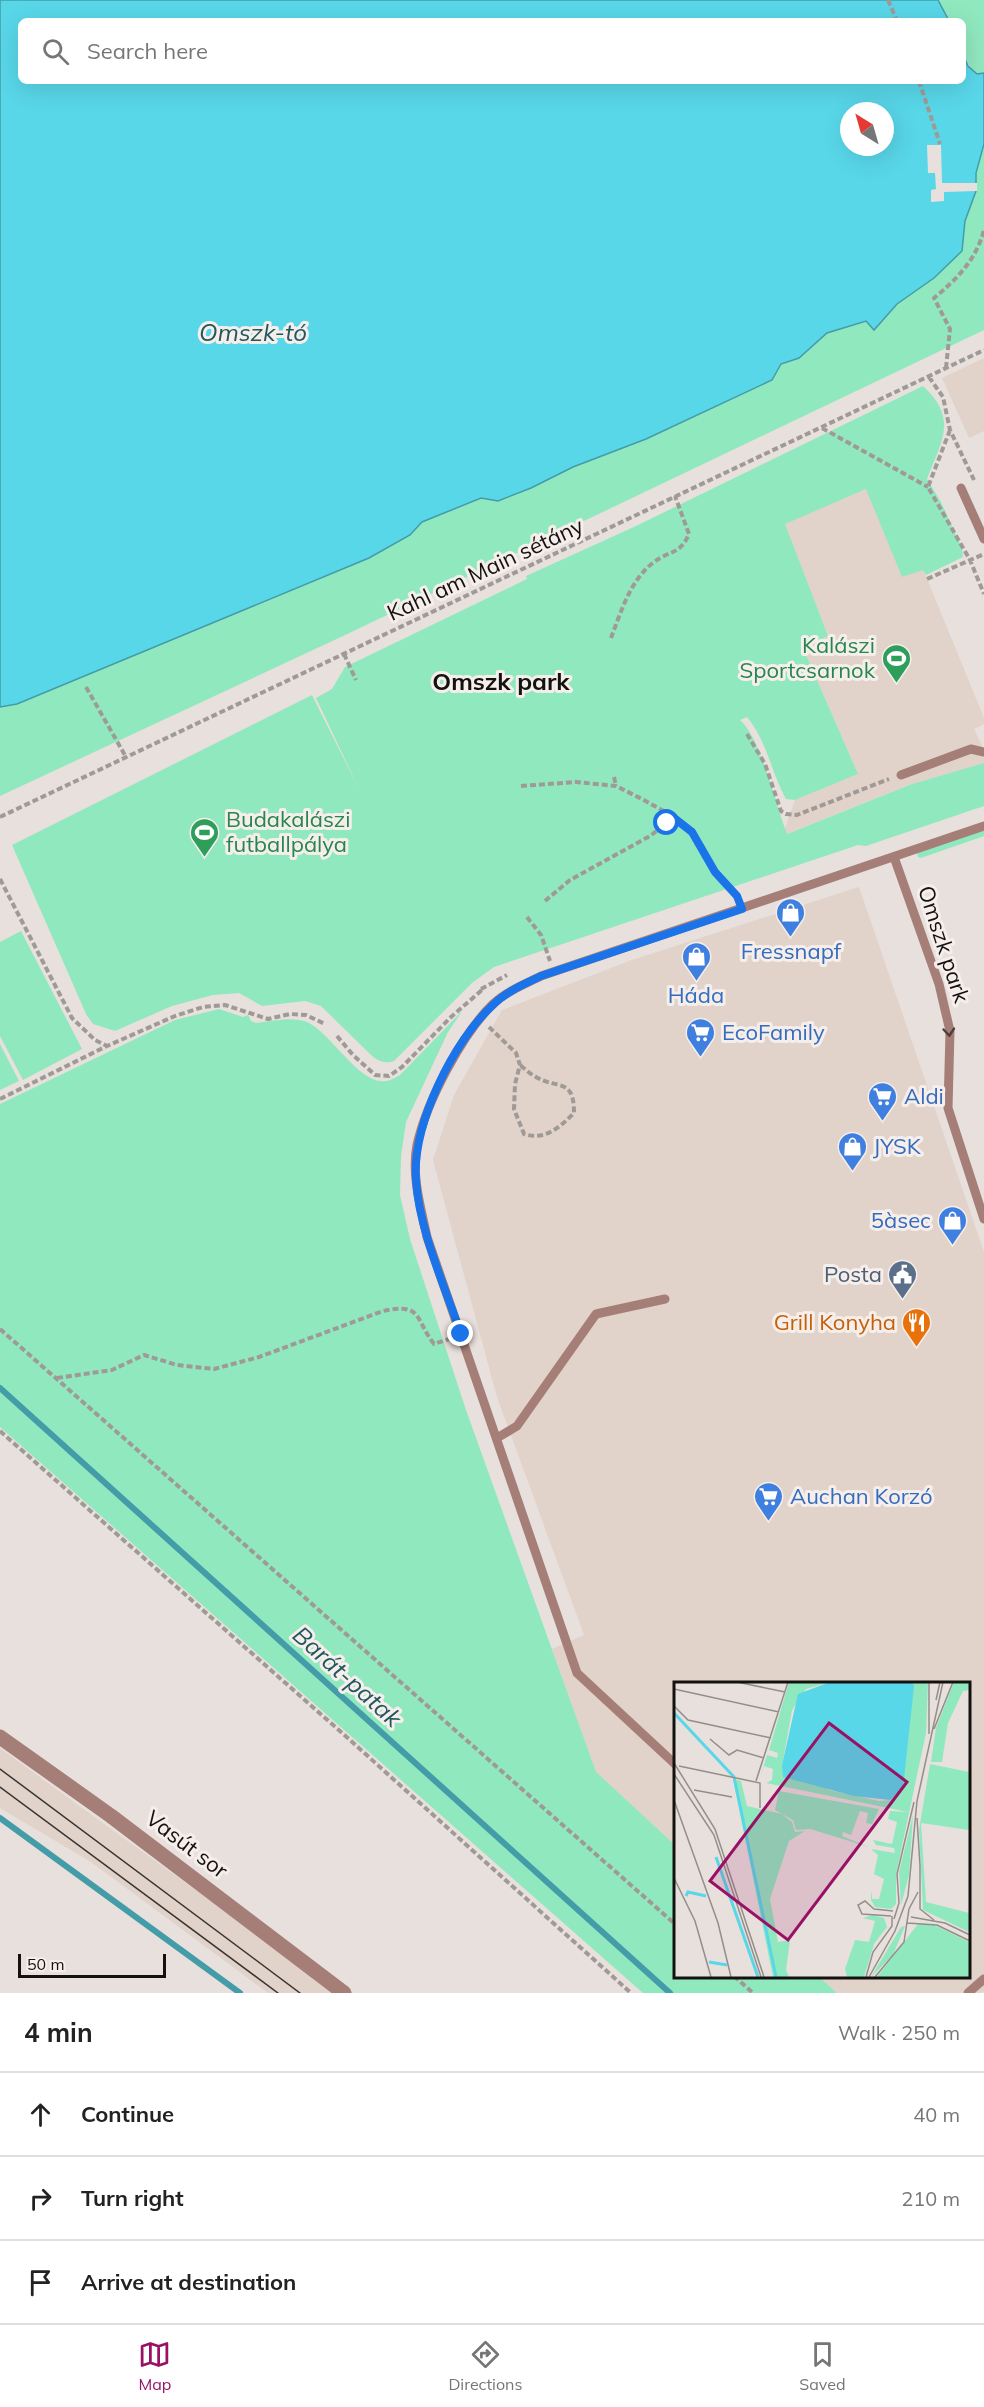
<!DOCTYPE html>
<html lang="en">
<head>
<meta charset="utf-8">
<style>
  body { margin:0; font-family:Mulish,sans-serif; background:#f6f6f6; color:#222 }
  .compass { position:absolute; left:840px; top:102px; width:54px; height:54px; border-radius:50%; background:#fff; box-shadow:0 6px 24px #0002; rotate:323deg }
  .scale { position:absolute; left:18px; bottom:15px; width:148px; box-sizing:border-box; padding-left:6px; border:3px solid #141210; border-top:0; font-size:16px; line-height:21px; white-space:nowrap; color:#141210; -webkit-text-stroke:4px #f5eeea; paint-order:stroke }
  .stop { position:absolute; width:18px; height:18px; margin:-14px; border:4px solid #1a73e8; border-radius:50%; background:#fff }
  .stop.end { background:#1a73e8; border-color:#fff; box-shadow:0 2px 6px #0008 }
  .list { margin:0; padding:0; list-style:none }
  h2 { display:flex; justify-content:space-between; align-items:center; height:78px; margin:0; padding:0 24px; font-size:26px }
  h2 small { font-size:20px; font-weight:400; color:#767676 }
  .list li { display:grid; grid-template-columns:39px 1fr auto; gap:18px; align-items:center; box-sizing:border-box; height:84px; padding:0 24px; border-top:2px solid #e0e0e0 }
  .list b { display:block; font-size:22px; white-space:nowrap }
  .list em { font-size:20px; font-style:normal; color:#767676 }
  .icon { flex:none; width:33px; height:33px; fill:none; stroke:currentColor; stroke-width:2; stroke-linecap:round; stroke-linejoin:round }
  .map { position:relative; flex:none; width:984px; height:1993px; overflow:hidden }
  .search { position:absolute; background:#fff; box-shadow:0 6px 24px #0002; left:18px; right:18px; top:18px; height:66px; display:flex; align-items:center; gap:15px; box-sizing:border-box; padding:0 21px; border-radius:9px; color:#767676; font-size:22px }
  .sheet { height:330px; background:#fff }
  nav { display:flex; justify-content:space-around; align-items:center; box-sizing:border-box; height:84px; border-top:2px solid #e0e0e0; background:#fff; font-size:16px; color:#767676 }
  nav a { display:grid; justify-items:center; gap:3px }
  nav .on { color:#991165 }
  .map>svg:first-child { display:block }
  .built { fill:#e1d2ca }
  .green { fill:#90e8bf }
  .water { fill:#58d7e9; stroke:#449ca8; stroke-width:1.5; fill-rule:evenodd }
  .pier { fill:#e8e0dc }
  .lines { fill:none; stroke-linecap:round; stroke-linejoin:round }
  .stream { stroke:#449ca8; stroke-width:6 }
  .path { stroke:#a09a97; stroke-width:4; stroke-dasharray:6 3; stroke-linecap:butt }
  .lane { stroke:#a67e78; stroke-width:9 }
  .street { stroke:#a67e78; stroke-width:15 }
  .tram { stroke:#383532; stroke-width:1.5 }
  .oneway { stroke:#4e3d3a }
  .route { stroke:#1a73e8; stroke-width:8 }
  .labels { text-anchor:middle; stroke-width:6; stroke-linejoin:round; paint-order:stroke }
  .street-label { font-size:22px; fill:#141210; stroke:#f5eeea }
  .leisure-label { font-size:22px; fill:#27864d; stroke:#f5eeea; text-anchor:end }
  .shop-label { font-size:22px; fill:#366cbe; stroke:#f5eeea; text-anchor:start }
  .service-label { font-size:22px; fill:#4e5e75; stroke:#f5eeea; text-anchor:end }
  .food-label { font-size:22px; fill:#c56008; stroke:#f5eeea; text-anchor:end }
  .water-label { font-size:24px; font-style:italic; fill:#22575f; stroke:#f5eeea }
  .neighbourhood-label { font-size:24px; font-weight:bold; fill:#141210; stroke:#f5eeea }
  .inset-river { fill:none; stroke:#58d7e9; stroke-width:3 }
  .inset-road { fill:none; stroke:#938e8a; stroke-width:1.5 }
  .view { fill:#991165; fill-opacity:0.15; stroke:#991165; stroke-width:3 }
  .inset-edge { fill:none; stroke:#141210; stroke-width:3 }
</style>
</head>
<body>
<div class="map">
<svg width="984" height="1993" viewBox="0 0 984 1993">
  <rect width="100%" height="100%" fill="#e8e0dc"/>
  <!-- built -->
  <path class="built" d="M 984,358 L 984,431 L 969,438 L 942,378 Z
    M 867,489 L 902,577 L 923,569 L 984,718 L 984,724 L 974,729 L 984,750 L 984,763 L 912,784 L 786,834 L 785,828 L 795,800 L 858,774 L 803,648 L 828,636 L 784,523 Z
    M 859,887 L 984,1252 L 984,1991 L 981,1993 L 837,1993 L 819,1977 L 968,1976 L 968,1684 L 675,1684 L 675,1845 L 596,1773 L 552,1649 L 584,1635 L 497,1397 L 433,1160 L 454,1095 L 502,1010 L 629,961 Z
    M 0,1748 L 111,1829 L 338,1993 L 268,1993 L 91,1862 L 0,1808 Z"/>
  <!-- green -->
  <path class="green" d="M 938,0 L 984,0 L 984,73 L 977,74 C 960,59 963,42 963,21 L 949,21 Z
    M 984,144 L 984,330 L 341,637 L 0,796 L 0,707 L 17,704 L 0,559 L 410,535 L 422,522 L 481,498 L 498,501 L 531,488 L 573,467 L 646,439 L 772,380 L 781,364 L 799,358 L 827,333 L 866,321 L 874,329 L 897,304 L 934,278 L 962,251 L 965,221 L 976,191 L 976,173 Z
    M 923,386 C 959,419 941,442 927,479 L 941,502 L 962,548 L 963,557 L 926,575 L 923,570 L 902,577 L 866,489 L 785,524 L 828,636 L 803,648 L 858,774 L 795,800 L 786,799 C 771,772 767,741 747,717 L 740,720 C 761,738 776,805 787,834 L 912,784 L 984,763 L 984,806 L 866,846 L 858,845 L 494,967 L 472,983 L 394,1061 C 384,1064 378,1061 371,1055 L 321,1006 L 305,1001 L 262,1006 L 239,993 L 213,995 L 172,1006 L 115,1031 L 93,1024 L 86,1014 L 12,845 L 312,695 L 359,789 L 316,698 L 332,689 L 345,667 L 527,579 L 526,576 L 636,526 Z
    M 984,829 L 984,836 L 921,858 L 918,857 L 917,854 L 921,851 Z
    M 21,931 L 82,1049 L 23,1080 L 0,1036 L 0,942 Z
    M 219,1009 L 243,1017 L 248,1015 L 251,1021 L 256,1023 C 271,1021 293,1016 307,1022 C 332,1033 359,1086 387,1081 C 391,1080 396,1077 400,1075 L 463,1010 L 448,1032 L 406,1122 L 401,1156 L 400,1195 L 410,1239 L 466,1410 L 596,1772 L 675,1845 L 675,1976 L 819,1977 L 837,1993 L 643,1993 L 0,1427 L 0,1104 L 175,1020 Z
    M 0,1044 L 19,1081 L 0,1090 Z"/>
  <!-- water -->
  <path class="water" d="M 0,0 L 938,0 L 949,21 L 21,21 L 21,81 L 963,81 L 963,54 L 968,66 L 977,74 L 984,73 L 984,144 L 976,173 L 976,191 L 965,221 L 962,251 L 934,278 L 897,304 L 874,330 L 866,321 L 827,333 L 799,358 L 781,364 L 772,380 L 646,439 L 573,467 L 531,488 L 498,501 L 481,498 L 422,522 L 410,535 L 369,558 L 17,704 L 0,707 ZM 849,111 L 885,111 L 885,147 L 849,147 Z"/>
  <!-- pier -->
  <path class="pier" d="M 927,145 L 941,145 L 942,183 L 977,183 L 977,191 L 944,192 L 944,201 L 931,202 L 931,190 L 936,189 L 935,173 L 928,173 Z"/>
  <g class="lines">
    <!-- stream -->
    <path class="stream" d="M 0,1388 L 670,1993
      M 0,1818 L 240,1993"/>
    <!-- path -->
    <path class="path" d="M 888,0 L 897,21
      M 919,81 L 940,144
      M 946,368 L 950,329 L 934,298 C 957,279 976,260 984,230
      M 929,377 L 943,397 L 950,430 L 974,480
      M 822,428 L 928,487
      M 950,430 L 928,487 L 970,560 L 984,594
      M 927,579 L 984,554
      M 611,638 C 621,612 630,580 654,562 C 670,550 680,555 689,534 L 675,496
      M 344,654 L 356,680
      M 86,687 L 126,757
      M 747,734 L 765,764 L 781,811 L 786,814 L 797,815 L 889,779
      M 614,777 L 616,786
      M 521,786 L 576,782 L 616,786 L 642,799 L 669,814 L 692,832 L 715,871 L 737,896
      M 0,817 L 984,350
      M 0,879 L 72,1018 L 95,1040 L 107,1046
      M 545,901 L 570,880 L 650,836 L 667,823 L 669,814
      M 527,917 L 541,935 L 550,961
      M 481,989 L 507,975
      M 489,1027 L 516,1053 L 520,1065 L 515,1084 L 514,1109 L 524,1134 C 545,1141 560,1127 574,1113 C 574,1077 558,1090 536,1077 C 530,1074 525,1069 520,1065
      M 337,1036 L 353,1055 L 375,1075 L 389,1076 L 402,1067 L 451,1017 L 482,990
      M 0,1099 L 107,1046 L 175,1016 L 203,1007 L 225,1005 L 268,1019 L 290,1014 L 306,1015 L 325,1024
      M 0,1329 L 675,1924
      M 57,1378 L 112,1370 L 144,1355 L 177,1365 L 214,1369 L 259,1357 L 383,1311 C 423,1302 415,1320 434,1344 L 449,1339
      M 0,1431 L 341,1732 L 631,1993
      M 734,1976 L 753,1993"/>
    <!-- lane -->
    <path class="lane" d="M 961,488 L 984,539
      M 901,775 L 971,749 L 984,752
      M 894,857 L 939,984 L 950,1031 L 948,1108 L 984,1219
      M 497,1438 L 517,1426 L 596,1314 L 665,1299
      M 675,1764 L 577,1673 L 427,1237 C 421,1208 411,1175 417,1145 C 426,1103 462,1034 493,1004 C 507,991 525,984 541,976 L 984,826
      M 968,1993 L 984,1979"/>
    <!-- street -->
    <path class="street" d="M 0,1737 L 111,1816 L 344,1993"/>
    <!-- tram -->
    <path class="tram" d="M 0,1769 L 300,1993
      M 0,1787 L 278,1993"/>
  </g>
  <!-- one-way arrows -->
  <defs><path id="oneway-chevron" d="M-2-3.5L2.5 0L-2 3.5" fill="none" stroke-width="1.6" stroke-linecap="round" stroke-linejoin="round" transform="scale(1.5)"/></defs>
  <use class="oneway" href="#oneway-chevron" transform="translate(949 1032) rotate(85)"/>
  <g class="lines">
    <!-- route -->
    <path class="route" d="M 461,1334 C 445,1287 419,1230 416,1180 C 412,1125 453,1041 494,1004 C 507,991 525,984 541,976 L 742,909 L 737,896 L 715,872 L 692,832 L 669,814 L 667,823"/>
  </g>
  <!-- icons -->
  <defs>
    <symbol id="stadium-pin" viewBox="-11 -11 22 30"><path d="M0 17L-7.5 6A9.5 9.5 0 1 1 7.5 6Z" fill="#2e9e5b" stroke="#f5eeea"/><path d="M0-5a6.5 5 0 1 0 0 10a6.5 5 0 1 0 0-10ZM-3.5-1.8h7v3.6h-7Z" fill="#fff"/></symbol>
    <symbol id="shop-pin" viewBox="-11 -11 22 30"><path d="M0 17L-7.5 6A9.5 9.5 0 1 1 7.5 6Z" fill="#3f7fe0" stroke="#f5eeea"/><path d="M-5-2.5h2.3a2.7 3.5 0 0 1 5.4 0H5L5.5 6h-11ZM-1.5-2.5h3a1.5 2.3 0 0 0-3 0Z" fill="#fff"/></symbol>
    <symbol id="supermarket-pin" viewBox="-11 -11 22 30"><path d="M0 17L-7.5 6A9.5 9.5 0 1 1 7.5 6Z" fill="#3f7fe0" stroke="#f5eeea"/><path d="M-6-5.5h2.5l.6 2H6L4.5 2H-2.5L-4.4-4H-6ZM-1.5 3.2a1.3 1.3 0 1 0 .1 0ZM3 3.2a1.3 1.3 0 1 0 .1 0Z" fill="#fff"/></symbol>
    <symbol id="civic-pin" viewBox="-11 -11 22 30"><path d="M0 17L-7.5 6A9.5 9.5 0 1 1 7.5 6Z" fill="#5c6f8a" stroke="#f5eeea"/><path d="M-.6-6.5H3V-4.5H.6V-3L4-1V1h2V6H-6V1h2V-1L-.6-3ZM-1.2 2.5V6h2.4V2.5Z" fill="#fff"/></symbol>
    <symbol id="restaurant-pin" viewBox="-11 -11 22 30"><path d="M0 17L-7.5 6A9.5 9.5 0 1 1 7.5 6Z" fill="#e8710a" stroke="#f5eeea"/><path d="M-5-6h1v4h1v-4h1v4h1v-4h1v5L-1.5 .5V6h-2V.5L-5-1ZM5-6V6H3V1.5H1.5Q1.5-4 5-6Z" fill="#fff"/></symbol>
  </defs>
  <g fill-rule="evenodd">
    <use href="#stadium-pin" x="880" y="642" width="33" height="45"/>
    <use href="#stadium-pin" x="188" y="816" width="33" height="45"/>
    <use href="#shop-pin" x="774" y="896" width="33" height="45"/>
    <use href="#shop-pin" x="680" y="940" width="33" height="45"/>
    <use href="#supermarket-pin" x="684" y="1016" width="33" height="45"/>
    <use href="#supermarket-pin" x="866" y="1080" width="33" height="45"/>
    <use href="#shop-pin" x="836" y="1130" width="33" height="45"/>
    <use href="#shop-pin" x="936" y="1204" width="33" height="45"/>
    <use href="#civic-pin" x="886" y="1258" width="33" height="45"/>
    <use href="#restaurant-pin" x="900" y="1306" width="33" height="45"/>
    <use href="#supermarket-pin" x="752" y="1480" width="33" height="45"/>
  </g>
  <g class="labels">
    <!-- street labels -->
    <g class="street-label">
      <text transform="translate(485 569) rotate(-25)" y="8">Kahl am Main sétány</text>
      <text transform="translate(944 944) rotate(72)" y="8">Omszk park</text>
      <text transform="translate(187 1844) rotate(37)" y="8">Vasút sor</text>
    </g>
    <!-- leisure labels -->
    <g class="leisure-label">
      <text x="875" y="653">Kalászi<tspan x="875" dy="25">Sportcsarnok</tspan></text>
      <text x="226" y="827" text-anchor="start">Budakalászi<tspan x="226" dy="25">futballpálya</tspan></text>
    </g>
    <!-- shop labels -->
    <g class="shop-label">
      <text x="791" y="959" text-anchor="middle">Fressnapf</text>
      <text x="696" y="1003" text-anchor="middle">Háda</text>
      <text x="722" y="1040">EcoFamily</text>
      <text x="904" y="1104">Aldi</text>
      <text x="873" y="1154">JYSK</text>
      <text x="931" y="1228" text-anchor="end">5àsec</text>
      <text x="790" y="1504">Auchan Korzó</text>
    </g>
    <!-- service labels -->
    <g class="service-label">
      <text x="882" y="1282">Posta</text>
    </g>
    <!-- food labels -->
    <g class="food-label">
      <text x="896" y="1330">Grill Konyha</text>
    </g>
    <!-- water labels -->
    <g class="water-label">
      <text x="253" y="341">Omszk-tó</text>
      <text transform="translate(347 1677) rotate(42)" y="8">Barát-patak</text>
    </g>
    <!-- neighbourhood labels -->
    <g class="neighbourhood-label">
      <text x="501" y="690">Omszk park</text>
    </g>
  </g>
  <!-- overview -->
  <g transform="translate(674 1682)">
    <rect width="296" height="296" fill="#e8e0dc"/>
    <path d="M 115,0 L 156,0 L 132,7 L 118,28 L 108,84 L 155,108 L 205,119 L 216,118 L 228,106 L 238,0 L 254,0 L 252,51 L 222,192 L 222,222 L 217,227 L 201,225 L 197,218 L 197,214 L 198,209 L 198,217 L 205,217 L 210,197 L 200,192 L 204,173 L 197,167 L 221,171 L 220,166 L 202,163 L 199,158 L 218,162 L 223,140 L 214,137 L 216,129 L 234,130 L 92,101 L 98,98 L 99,87 L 90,84 L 86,96 L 93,73 L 103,76 L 104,71 L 95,68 ZM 280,0 L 295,0 L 295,8 L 289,9 L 274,41 L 268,80 L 257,80 L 262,46 ZM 256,82 L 295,90 L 295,148 L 247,141 L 252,220 L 295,231 L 295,250 L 249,228 L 245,148 ZM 59,97 L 67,99 L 73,124 L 108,132 L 118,140 L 121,150 L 131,149 L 115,159 L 96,217 L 104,260 L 116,258 L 112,288 L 115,295 L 99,295 ZM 105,109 L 205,127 L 198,142 L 192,141 L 194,131 L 186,129 L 177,153 L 169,150 L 168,154 L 195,165 L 136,147 L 122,148 L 119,138 L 101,128 ZM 239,133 L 235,193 L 227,223 L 225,190 ZM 198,233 L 210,236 L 213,245 L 200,262 L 190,295 L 173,295 L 171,287 L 181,258 L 195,260 L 201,239 L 189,236 ZM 244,242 L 260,243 L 295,260 L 295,295 L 203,295 ZM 231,244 L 219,273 L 197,295 L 227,245 Z" fill="#90e8bf"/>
    <path d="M 156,0 L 238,0 L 240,4 L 229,106 L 216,118 L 180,114 L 109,95 L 108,83 L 124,12 Z" fill="#58d7e9"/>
    <path class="inset-river" d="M 0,31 L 60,95 L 102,295M 42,175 L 84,295M 12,214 L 14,210 L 32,214M 35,280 L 53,283"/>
    <path class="inset-road" d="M 63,0 L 111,10M 255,0 L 255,52M 0,7 L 105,30M 262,18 L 266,0M 0,24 L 14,38 L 97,56M 260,47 L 279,0M 36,57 L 55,73 L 63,68 L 90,76M 0,81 L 41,147 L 90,295M 5,84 L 86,101 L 86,126M 0,92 L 40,153 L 87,295M 82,99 L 114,0M 20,108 L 58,115M 0,118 L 44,241 L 57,295M 243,136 L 246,184M 246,183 L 246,227 L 260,238M 0,196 L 21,239 L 37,295M 217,234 L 188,232 L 184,223 L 191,219 L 200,227 L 219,229M 237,235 L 271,241 L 296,253M 220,237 L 225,221 L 223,192 L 240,120M 233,241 L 263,243 L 296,259M 192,295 L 199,270 L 218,244 L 218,234M 195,295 L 221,249 L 234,214 L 243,119 L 269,0M 201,295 L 230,260 L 235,227 L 244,210"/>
    <path class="view" d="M 155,41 L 233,100 L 114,258 L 36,199 Z"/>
    <rect width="296" height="296" class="inset-edge"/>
  </g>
</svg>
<svg class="compass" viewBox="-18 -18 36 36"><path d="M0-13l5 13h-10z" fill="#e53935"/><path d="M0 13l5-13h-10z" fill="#767676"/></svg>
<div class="scale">50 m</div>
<div class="stop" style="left:667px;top:823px"></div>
<div class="stop end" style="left:461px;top:1334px"></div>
<div class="search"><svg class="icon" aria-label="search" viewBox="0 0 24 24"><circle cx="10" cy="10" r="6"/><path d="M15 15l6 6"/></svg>Search here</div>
</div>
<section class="sheet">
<h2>4 min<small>Walk · 250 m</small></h2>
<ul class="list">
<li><svg class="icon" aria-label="ahead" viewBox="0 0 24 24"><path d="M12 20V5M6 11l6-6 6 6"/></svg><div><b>Continue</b></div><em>40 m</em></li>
<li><svg class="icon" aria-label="right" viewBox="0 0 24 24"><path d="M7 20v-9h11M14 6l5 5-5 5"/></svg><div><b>Turn right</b></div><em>210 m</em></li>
<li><svg class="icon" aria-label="arrive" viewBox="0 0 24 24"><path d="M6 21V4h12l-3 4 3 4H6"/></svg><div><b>Arrive at destination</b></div></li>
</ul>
</section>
<nav>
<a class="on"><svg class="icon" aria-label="map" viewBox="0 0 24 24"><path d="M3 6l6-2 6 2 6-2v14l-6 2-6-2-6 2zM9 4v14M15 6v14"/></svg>Map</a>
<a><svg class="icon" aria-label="directions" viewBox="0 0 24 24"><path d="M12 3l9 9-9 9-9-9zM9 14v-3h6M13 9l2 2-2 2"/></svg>Directions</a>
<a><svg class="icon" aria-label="saved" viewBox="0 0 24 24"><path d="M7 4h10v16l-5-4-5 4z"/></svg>Saved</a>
</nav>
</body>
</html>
